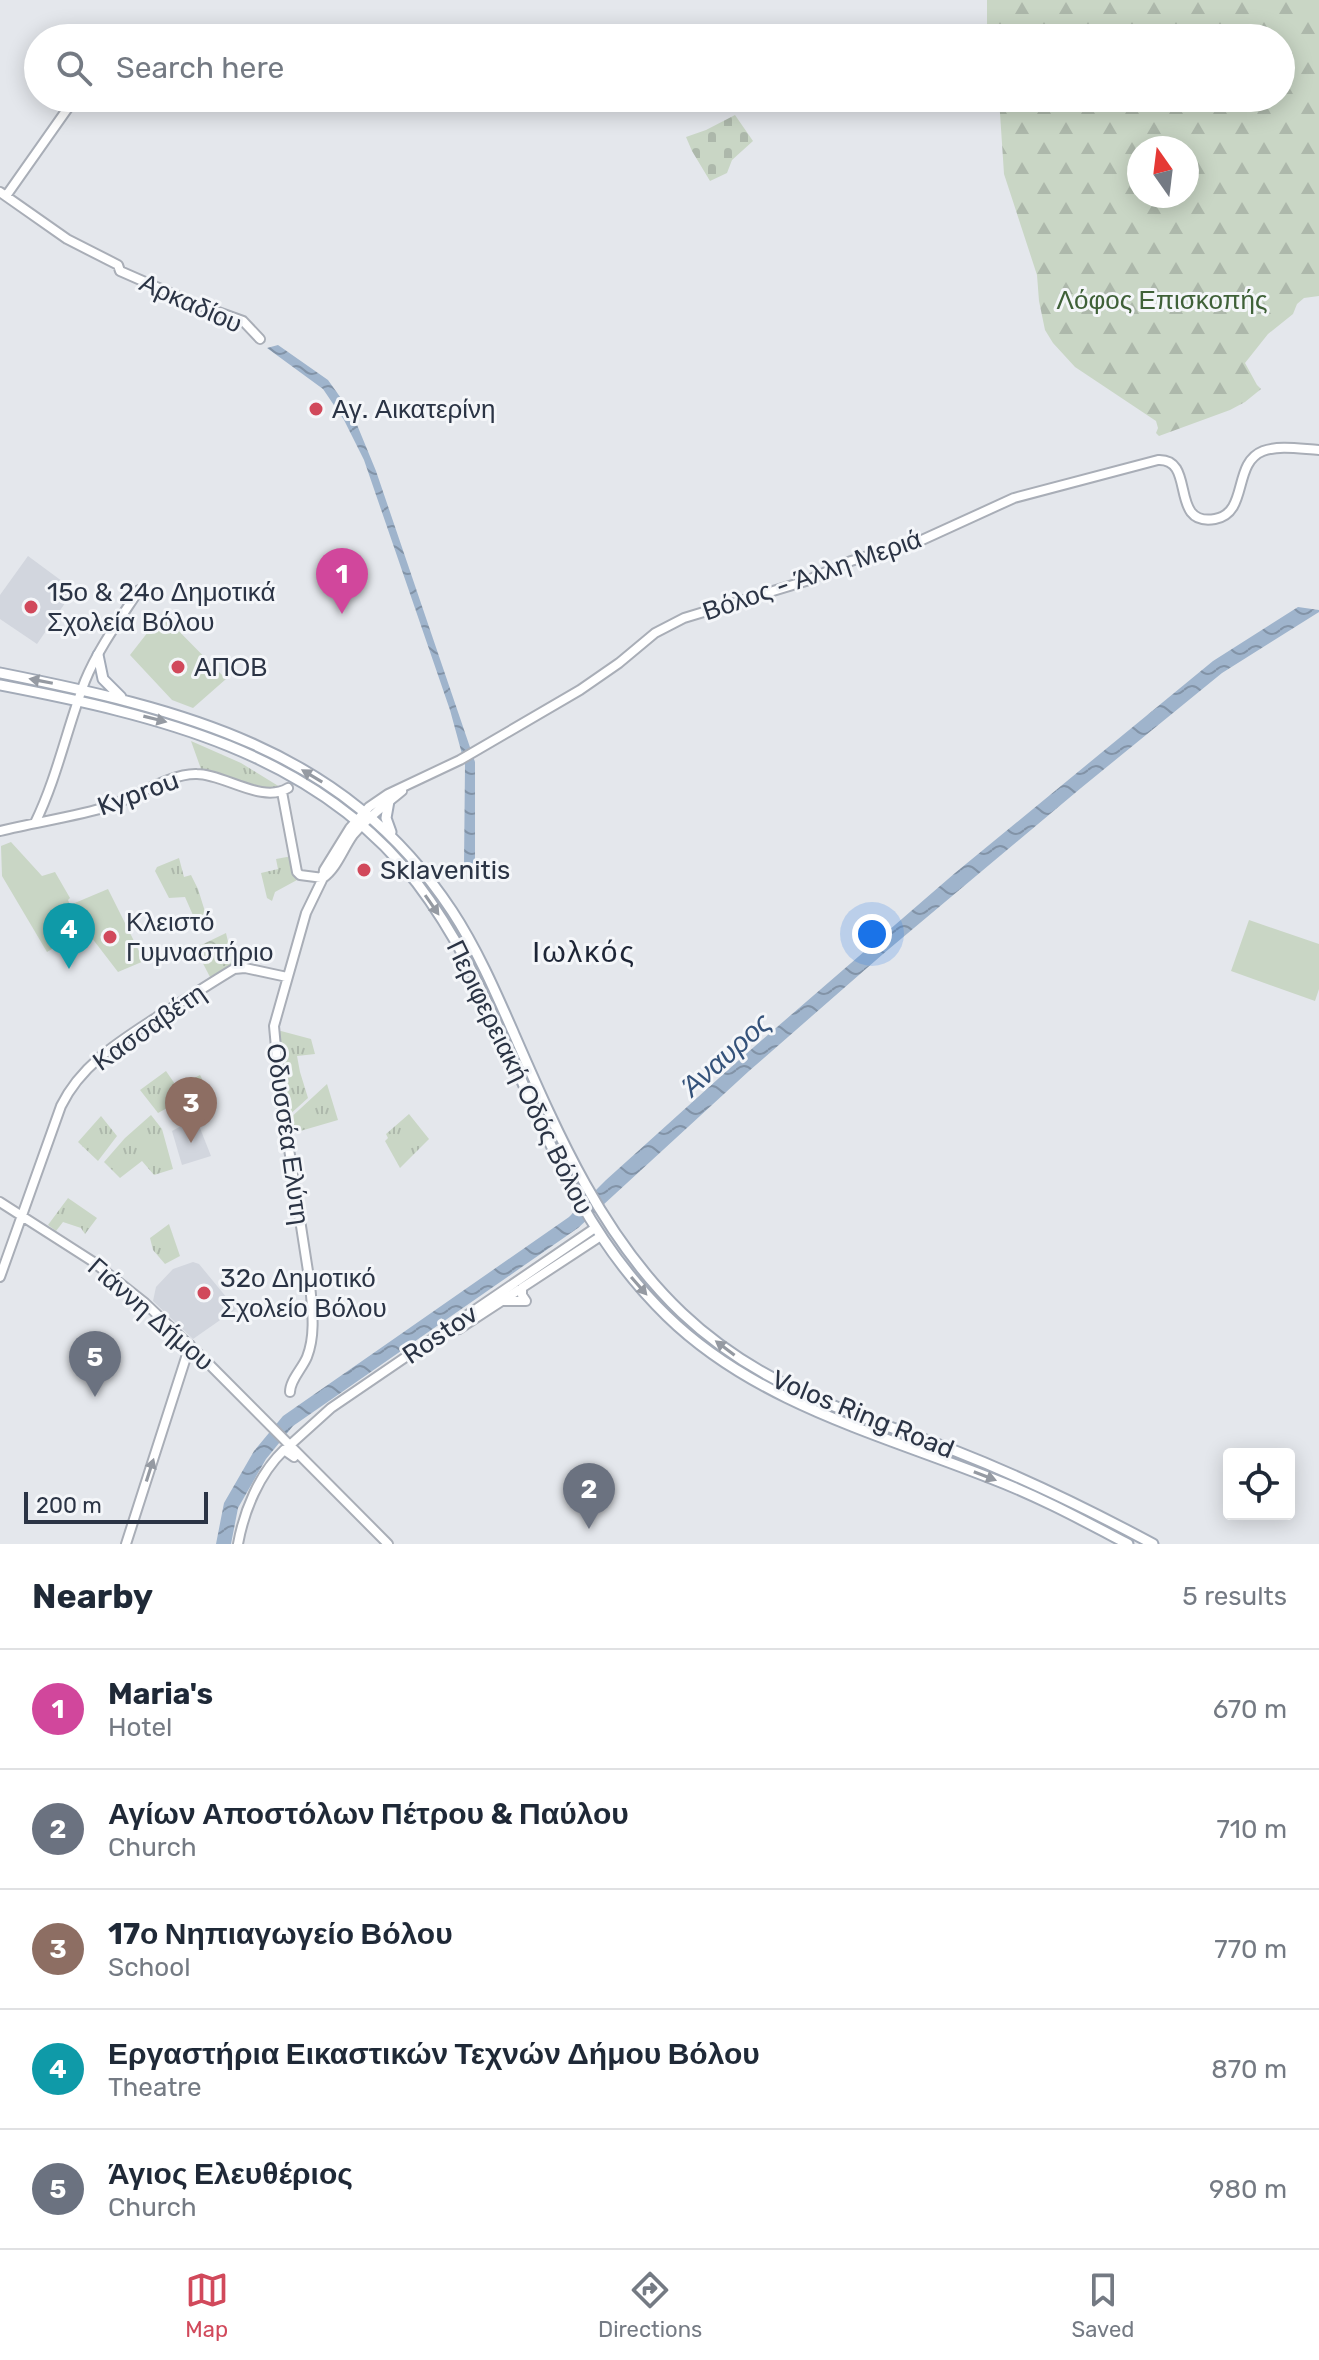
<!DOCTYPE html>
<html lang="en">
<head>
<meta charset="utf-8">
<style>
  body { margin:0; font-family:Rubik,sans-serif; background:#f6f6f7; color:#1f2937 }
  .controls { position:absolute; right:24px; bottom:24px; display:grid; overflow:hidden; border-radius:8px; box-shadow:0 4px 20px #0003 }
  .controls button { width:72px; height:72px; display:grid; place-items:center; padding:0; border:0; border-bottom:2px solid #e0e1e3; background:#fff; color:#1f2937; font:40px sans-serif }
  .compass { position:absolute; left:1127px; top:136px; width:72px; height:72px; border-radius:50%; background:#fff; box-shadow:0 4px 20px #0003; rotate:346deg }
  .scale { position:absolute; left:24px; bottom:20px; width:184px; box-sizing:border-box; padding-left:8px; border:4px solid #2b3445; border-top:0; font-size:22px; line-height:28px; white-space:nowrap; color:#2b3445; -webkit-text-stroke:6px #f4f6f9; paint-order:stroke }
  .you { position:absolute; left:872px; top:934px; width:28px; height:28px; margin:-20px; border:6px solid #fff; border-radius:50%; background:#1a73e8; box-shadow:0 0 0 12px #1a73e833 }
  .badge { display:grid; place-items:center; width:52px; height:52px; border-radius:50%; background:#d1495b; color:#fff; font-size:26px; font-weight:700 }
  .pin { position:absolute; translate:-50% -66px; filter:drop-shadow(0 2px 4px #0008) }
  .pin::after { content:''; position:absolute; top:42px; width:28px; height:24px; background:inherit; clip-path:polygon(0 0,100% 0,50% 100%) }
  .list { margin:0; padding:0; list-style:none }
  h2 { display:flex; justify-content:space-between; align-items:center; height:104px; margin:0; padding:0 32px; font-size:34px }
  h2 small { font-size:26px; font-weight:400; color:#747a83 }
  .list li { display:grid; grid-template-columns:52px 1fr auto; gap:24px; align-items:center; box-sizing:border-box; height:120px; padding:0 32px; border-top:2px solid #e0e1e3 }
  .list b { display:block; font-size:30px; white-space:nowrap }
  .list p { margin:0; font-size:26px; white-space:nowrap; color:#747a83 }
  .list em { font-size:26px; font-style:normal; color:#747a83 }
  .icon { flex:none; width:44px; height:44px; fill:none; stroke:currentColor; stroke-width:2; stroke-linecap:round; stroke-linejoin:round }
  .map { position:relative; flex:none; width:1319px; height:1544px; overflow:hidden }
  .search { position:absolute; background:#fff; box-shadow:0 4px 20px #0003; left:24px; right:24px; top:24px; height:88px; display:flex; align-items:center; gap:20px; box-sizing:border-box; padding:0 28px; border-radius:44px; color:#747a83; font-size:30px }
  .sheet { height:704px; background:#fff }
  nav { display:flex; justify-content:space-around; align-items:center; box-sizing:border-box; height:112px; border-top:2px solid #e0e1e3; background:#fff; font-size:22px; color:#747a83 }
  nav a { display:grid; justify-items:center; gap:4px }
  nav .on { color:#d1495b }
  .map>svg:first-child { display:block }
  .built { fill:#d2d6de }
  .grass { fill:url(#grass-tufts) }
  .forest { fill:url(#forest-firs); fill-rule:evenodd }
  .cemetery { fill:url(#cemetery-stones) }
  .park { fill:url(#park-crowns) }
  .pitch { fill:#c9d6c5 }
  .water { fill:url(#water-waves) }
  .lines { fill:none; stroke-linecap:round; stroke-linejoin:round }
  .secondary-casing { stroke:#a9aeb7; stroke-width:12 }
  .primary-casing { stroke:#a3abb8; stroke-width:13 }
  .secondary { stroke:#fff; stroke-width:8 }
  .primary { stroke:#fff; stroke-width:9 }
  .oneway { fill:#959aa2 }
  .poi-dot { fill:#d1495b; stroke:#f4f6f9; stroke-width:3 }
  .labels { text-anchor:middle; stroke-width:6; stroke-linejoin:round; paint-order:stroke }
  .park-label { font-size:26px; fill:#3f6138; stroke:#f4f6f9 }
  .street-label { font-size:26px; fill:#2b3445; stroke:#f4f6f9 }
  .poi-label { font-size:26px; fill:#2b3445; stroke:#f4f6f9; text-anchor:start }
  .water-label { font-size:28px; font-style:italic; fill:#34527a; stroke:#f4f6f9 }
  .quarter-label { font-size:30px; letter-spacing:2px; fill:#1d2536; stroke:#f4f6f9 }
</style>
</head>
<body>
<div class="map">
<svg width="1319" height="1544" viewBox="0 0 1319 1544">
  <defs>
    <pattern id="grass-tufts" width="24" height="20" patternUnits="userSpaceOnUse" patternTransform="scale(2)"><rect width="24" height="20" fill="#c9d6c5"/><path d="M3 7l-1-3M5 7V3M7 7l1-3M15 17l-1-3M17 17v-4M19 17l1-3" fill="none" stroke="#adb8ab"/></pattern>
    <pattern id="forest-firs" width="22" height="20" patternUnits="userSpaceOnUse" patternTransform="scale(2)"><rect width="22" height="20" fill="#c9d6c5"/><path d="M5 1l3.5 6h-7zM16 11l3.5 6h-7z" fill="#adb8ab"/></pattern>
    <pattern id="cemetery-stones" width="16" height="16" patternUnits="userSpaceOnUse" patternTransform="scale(2)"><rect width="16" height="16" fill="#c9d6c5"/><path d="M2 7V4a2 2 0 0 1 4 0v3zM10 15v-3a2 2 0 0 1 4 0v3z" fill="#adb8ab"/></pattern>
    <pattern id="park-crowns" width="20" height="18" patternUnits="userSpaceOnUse" patternTransform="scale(2)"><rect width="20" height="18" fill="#c9d6c5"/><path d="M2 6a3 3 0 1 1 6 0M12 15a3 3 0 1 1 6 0" fill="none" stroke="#adb8ab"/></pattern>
    <pattern id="water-waves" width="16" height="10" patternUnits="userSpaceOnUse" patternTransform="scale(2)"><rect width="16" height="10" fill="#9fb4cc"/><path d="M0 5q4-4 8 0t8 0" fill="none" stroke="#8293a7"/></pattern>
  </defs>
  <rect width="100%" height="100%" fill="#e4e7ec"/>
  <!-- built -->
  <path class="built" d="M 28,556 L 74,590 L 37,644 L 0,619 L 0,595 Z
    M 196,1118 L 211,1156 L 182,1165 L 172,1131 Z
    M 193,1262 L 199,1264 L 236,1309 L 193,1339 L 153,1301 L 156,1287 L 173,1269 Z"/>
  <!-- grass -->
  <path class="grass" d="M 191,741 L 241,763 L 280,787 L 277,789 C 250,789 224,781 201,769 Z
    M 292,856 L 297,880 L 275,892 L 272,901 L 267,898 L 261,873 L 278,869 L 276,859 Z
    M 179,858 L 184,877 L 191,875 L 198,889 L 207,918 L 196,922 L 185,897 L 169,898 L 155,871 L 157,867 Z
    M 281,1031 L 311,1039 L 315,1054 L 297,1056 L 300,1072 L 308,1098 L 287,1117 L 277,1032 Z
    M 166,1071 L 177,1087 L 200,1075 L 213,1100 L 189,1113 L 182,1100 L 158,1113 L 140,1090 Z
    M 327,1084 L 338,1120 L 290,1134 L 287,1121 Z
    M 409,1114 L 429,1139 L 400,1168 L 385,1141 L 388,1138 L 386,1134 Z
    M 151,1115 L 162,1129 L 173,1169 L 154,1175 L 142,1161 L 120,1178 L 104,1162 L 125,1138 Z
    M 101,1116 L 117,1136 L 98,1161 L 78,1142 Z
    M 68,1198 L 97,1218 L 85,1234 L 81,1228 L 63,1222 L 56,1231 L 48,1225 Z
    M 169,1224 L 180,1256 L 165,1264 L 153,1250 L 150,1238 Z"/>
  <!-- forest -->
  <path class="forest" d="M 987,0 L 1319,0 L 1319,296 L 1304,298 L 1297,304 L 1293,314 L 1268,334 L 1245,363 L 1257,385 L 1261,389 L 1245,402 L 1230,410 L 1159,436 L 1156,433 L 1158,428 L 1156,421 L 1075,367 L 1053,343 L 1045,330 L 1039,301 L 1037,275 L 1004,174 L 999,98 L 1281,98 L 1281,38 L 991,38 L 987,24 ZM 1139,148 L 1187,148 L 1187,196 L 1139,196 Z"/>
  <!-- cemetery -->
  <path class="cemetery" d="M 735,115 L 753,141 L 732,160 L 727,173 L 710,181 L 692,151 L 686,137 L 706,130 Z"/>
  <!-- park -->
  <path class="park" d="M 226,933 L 233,963 L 210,977 L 195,948 Z"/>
  <!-- pitch -->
  <path class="pitch" d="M 162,614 L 226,679 L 193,708 L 172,700 L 130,655 Z
    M 11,842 L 42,876 L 55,872 L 70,898 L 68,900 L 70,905 L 108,889 L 144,961 L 118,972 L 85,929 L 47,952 L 2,876 L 1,846 Z
    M 1249,920 L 1319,944 L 1319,989 L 1315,1001 L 1231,971 Z"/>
  <!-- water -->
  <path class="water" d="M 278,345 L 328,380 L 353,415 L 376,471 L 475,762 L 475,863 L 464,865 L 465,765 L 450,710 L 364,460 L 344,420 L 323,389 L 267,348 Z
    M 1298,607 L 1319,610 L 1319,612 L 1222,673 L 1081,788 L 883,954 L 749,1071 L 578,1228 L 293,1426 L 266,1459 L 238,1508 L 231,1544 L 216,1544 L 224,1503 L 254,1451 L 283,1416 L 569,1217 L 606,1180 L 739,1060 L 955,873 L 1213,661 Z"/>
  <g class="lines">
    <defs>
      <path id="secondary" d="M 0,192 L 67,239 L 118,265 L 120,271 L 193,303 L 243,321 L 260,339
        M 6,196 L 75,98
        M 282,792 L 297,872 L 300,875 L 323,878
        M 35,823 C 57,778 67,728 85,681 C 98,649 120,619 139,590
        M 0,831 C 36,822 74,817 110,806 C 136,797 170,773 197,774 C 224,774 262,804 288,788
        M 323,878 C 337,868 343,849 353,835 C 369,816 384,806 402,791
        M 0,1202 L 92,1261 L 145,1303 L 204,1359 L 388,1544
        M 0,1277 L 61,1106 C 82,1063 122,1040 160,1015 C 185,1000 209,984 234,969 L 245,968 L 287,977
        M 502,1301 L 526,1301 L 522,1295 L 522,1288
        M 444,1333 L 459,1329 L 601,1236
        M 290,1392 C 290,1380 302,1369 307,1357 C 316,1334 312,1308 310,1284 L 280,1091 L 274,1026 L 306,913 L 323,878 L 324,870 L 350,828 L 369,807 L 388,794 L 460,760 L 580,690 L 619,663 L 655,633 L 684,618 L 806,581 L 851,561 L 922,540 L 1014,498 L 1158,460 C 1197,458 1168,527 1215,519 C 1249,513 1232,463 1263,451 C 1279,445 1301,449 1319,450
        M 290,1445 L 331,1408 L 595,1228
        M 126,1544 L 190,1345
        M 238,1544 C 244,1511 259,1474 284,1450 L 294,1457"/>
      <path id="primary" d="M 98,655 L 103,679 L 121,697
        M 0,673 C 180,709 344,747 452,911 C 477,949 496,993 514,1034 C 558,1135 602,1237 682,1313 C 763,1390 853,1412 953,1450 C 1022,1477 1088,1509 1153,1544
        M 0,685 C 155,715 315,751 417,883 C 455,933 482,989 507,1047 C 551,1147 587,1238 667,1316 C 756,1403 880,1434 993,1479 C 1040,1497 1084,1521 1128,1544
        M 389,801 L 386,818 L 391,832"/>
    </defs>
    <!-- secondary casing -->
    <use href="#secondary" class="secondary-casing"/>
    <!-- primary casing -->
    <use href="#primary" class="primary-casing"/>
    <!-- secondary -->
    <use href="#secondary" class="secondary"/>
    <!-- primary -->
    <use href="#primary" class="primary"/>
  </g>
  <!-- one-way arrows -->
  <defs><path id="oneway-solid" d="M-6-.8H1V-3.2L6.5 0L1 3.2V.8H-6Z" transform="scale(2)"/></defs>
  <g class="oneway">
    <use href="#oneway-solid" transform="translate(41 681) rotate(-169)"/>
    <use href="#oneway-solid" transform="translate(155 719) rotate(14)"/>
    <use href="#oneway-solid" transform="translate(312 776) rotate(-149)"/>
    <use href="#oneway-solid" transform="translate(432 905) rotate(55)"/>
    <use href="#oneway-solid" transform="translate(639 1286) rotate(49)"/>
    <use href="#oneway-solid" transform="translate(725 1348) rotate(-143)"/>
    <use href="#oneway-solid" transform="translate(150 1470) rotate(-72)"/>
    <use href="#oneway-solid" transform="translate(985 1476) rotate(21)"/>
  </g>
  <!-- markers -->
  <g class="poi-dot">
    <circle cx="316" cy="409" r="8"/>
    <circle cx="31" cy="607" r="8"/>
    <circle cx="178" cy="667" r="8"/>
    <circle cx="364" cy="870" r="8"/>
    <circle cx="110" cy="937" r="8"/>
    <circle cx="204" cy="1293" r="8"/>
  </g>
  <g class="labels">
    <!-- park labels -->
    <g class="park-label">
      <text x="1162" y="309">Λόφος Επισκοπής</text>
    </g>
    <!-- street labels -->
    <g class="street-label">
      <text transform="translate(191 303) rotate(24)" y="9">Αρκαδίου</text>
      <text transform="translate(812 575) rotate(-19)" y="9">Βόλος - Άλλη Μεριά</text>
      <text transform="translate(138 793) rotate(-20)" y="9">Kyprou</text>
      <text transform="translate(149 1027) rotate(-35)" y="9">Κασσαβέτη</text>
      <text transform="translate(520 1077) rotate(64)" y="9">Περιφερειακή Οδός Βόλου</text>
      <text transform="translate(288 1134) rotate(82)" y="9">Οδυσσέα Ελύτη</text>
      <text transform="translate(151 1314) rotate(41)" y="9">Γιάννη Δήμου</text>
      <text transform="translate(440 1334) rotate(-34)" y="9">Rostov</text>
      <text transform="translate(863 1414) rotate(22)" y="9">Volos Ring Road</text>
    </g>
    <!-- poi labels -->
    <g class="poi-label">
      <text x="332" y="418">Αγ. Αικατερίνη</text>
      <text x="47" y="601">15ο &amp; 24ο Δημοτικά<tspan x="47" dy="30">Σχολεία Βόλου</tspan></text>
      <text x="194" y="676">ΑΠΟΒ</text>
      <text x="380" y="879">Sklavenitis</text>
      <text x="126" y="931">Κλειστό<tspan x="126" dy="30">Γυμναστήριο</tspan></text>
      <text x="220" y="1287">32ο Δημοτικό<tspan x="220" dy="30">Σχολείο Βόλου</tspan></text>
    </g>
    <!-- water labels -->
    <g class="water-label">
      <text transform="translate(726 1054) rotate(-42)" y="10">Άναυρος</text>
    </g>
    <!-- quarter labels -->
    <g class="quarter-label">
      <text x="584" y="962">Ιωλκός</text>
    </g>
  </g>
</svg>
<div class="controls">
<button><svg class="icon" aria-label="locate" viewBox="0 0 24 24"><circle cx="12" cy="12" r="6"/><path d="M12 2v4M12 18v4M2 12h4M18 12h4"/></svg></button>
</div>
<svg class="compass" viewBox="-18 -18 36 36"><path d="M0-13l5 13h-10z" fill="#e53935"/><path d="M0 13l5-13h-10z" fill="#747a83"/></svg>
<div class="scale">200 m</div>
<div class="you"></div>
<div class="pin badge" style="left:342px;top:614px;background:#d1479c">1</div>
<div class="pin badge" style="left:589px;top:1529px;background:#6b7280">2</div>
<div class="pin badge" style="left:191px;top:1143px;background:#8d6e63">3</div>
<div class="pin badge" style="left:69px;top:969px;background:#0f9aa8">4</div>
<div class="pin badge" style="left:95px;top:1397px;background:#6b7280">5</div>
<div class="search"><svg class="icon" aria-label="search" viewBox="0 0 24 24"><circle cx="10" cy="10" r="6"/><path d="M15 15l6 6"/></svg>Search here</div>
</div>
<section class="sheet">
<h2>Nearby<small>5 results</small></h2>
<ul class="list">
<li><span class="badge" style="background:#d1479c">1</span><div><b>Maria's</b><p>Hotel</p></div><em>670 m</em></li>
<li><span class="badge" style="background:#6b7280">2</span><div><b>Αγίων Αποστόλων Πέτρου &amp; Παύλου</b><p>Church</p></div><em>710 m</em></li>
<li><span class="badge" style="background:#8d6e63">3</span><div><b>17ο Νηπιαγωγείο Βόλου</b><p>School</p></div><em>770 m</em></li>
<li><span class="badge" style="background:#0f9aa8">4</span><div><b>Εργαστήρια Εικαστικών Τεχνών Δήμου Βόλου</b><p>Theatre</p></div><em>870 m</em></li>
<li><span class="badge" style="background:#6b7280">5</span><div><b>Άγιος Ελευθέριος</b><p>Church</p></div><em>980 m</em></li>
</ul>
</section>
<nav>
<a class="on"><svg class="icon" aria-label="map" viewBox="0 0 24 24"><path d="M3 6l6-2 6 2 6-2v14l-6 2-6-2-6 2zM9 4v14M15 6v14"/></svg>Map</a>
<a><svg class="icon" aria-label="directions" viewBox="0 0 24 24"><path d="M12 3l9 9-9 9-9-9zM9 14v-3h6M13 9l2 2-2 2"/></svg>Directions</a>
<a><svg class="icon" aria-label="saved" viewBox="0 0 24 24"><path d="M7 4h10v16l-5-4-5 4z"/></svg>Saved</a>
</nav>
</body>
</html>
